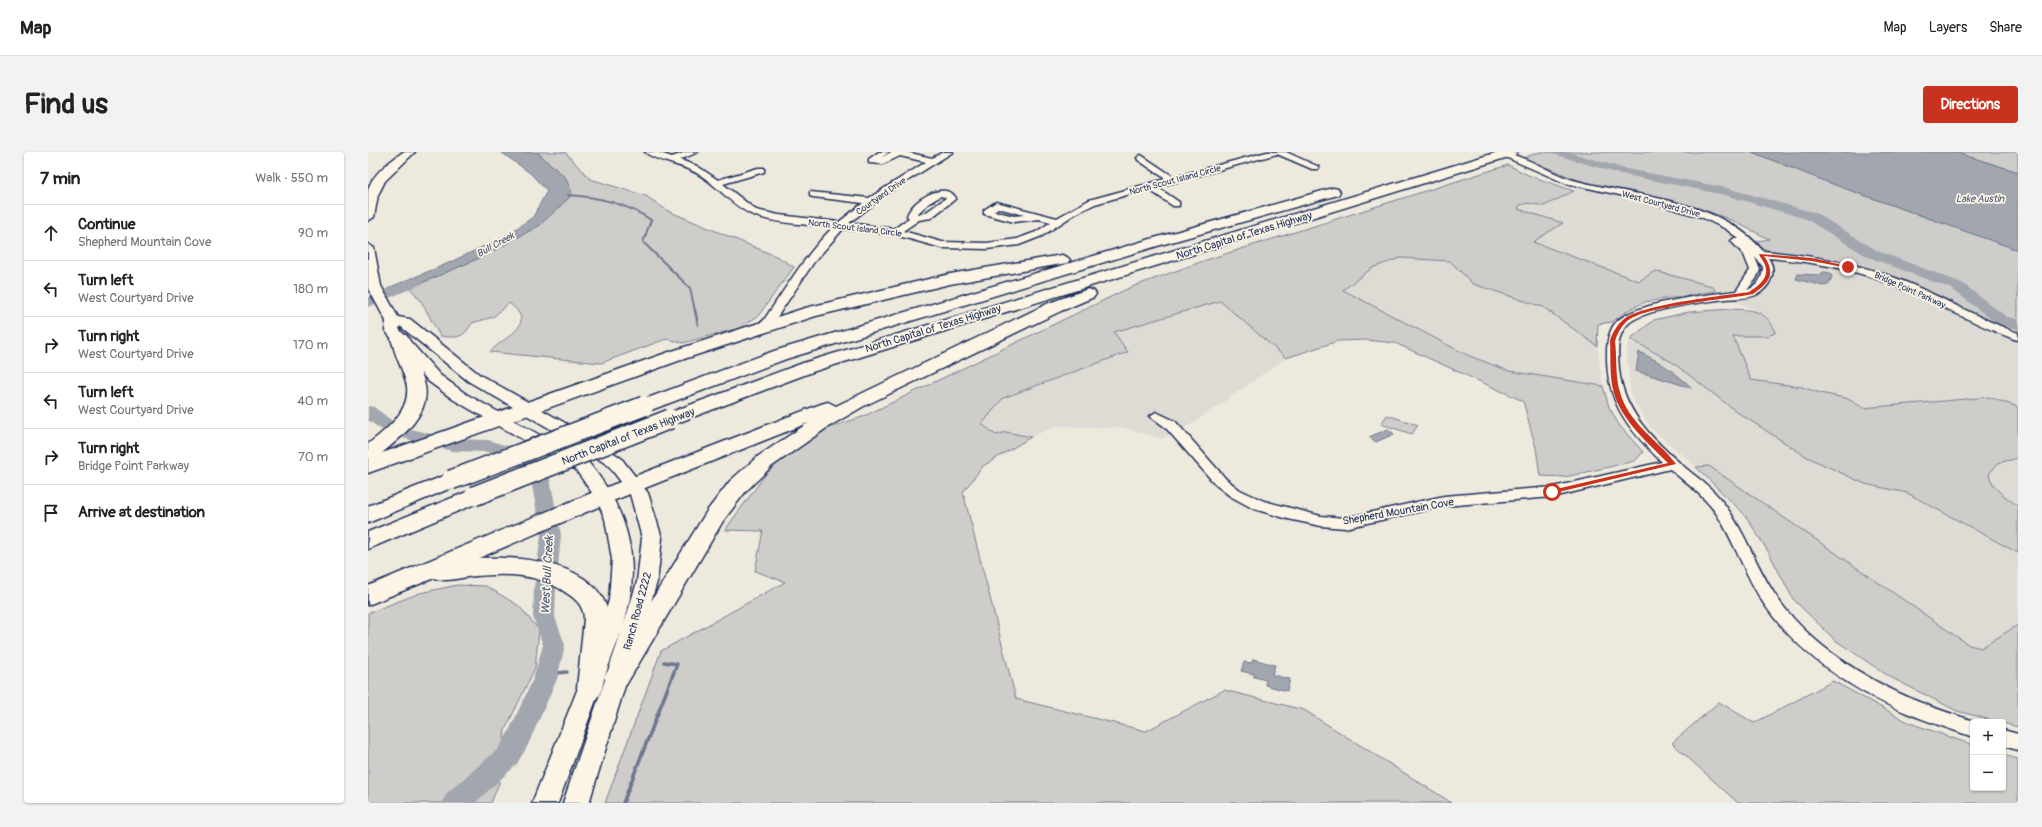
<!DOCTYPE html>
<html lang="en">
<head>
<meta charset="utf-8">
<style>
  body { margin:0; font-family:Pangolin,sans-serif; background:#f2f2f2; color:#202124 }
  .controls { position:absolute; right:12px; bottom:12px; display:grid; overflow:hidden; border-radius:4px; box-shadow:0 1px 3px #0004 }
  .controls button { width:36px; height:36px; display:grid; place-items:center; padding:0; border:0; border-bottom:1px solid #e0e0e0; background:#fff; color:#202124; font:20px sans-serif }
  .stop { position:absolute; width:12px; height:12px; margin:-9px; border:3px solid #c8321e; border-radius:50%; background:#fff }
  .stop.end { background:#c8321e; border-color:#fff; box-shadow:0 1px 4px #0008 }
  .list { margin:0; padding:0; list-style:none }
  h2 { display:flex; justify-content:space-between; align-items:center; height:52px; margin:0; padding:0 16px; font-size:17px }
  h2 small { font-size:13px; font-weight:400; color:#757577 }
  .list li { display:grid; grid-template-columns:26px 1fr auto; gap:12px; align-items:center; box-sizing:border-box; height:56px; padding:0 16px; border-top:1px solid #e0e0e0 }
  .list b { display:block; font-size:15px; white-space:nowrap }
  .list p { margin:0; font-size:13px; white-space:nowrap; color:#757577 }
  .list em { font-size:13px; font-style:normal; color:#757577 }
  .icon { flex:none; width:22px; height:22px; fill:none; stroke:currentColor; stroke-width:2; stroke-linecap:round; stroke-linejoin:round }
  .map { position:relative; flex:none; width:1650px; height:651px; overflow:hidden; border-radius:4px }
  header { display:flex; align-items:center; gap:24px; box-sizing:border-box; height:56px; padding:0 20px; background:#fff; border-bottom:1px solid #e0e0e0 }
  header strong { font-size:19px }
  nav { display:flex; gap:22px; margin-inline-start:auto; font-size:14px }
  .intro { display:flex; align-items:center; justify-content:space-between; box-sizing:border-box; height:96px; padding:0 24px }
  h1 { margin:0; font-size:28px }
  .button { padding:10px 18px; border-radius:4px; background:#c8321e; color:#fff; font-size:14px; font-weight:700 }
  main { display:flex; gap:24px; padding:0 24px }
  aside { flex:1; background:#fff; border-radius:4px; box-shadow:0 1px 3px #0004 }
  .map>svg:first-child { display:block }
  .built { fill:#dedbd4 }
  .green { fill:#cfcdca; stroke:#757e94 }
  .water { fill:#a2a7af; stroke:#6c778f }
  .lines { fill:none; stroke-linecap:round; stroke-linejoin:round }
  .stream-far2 { stroke:#6c778f; stroke-width:2 }
  .stream-far1 { stroke:#6c778f; stroke-width:2.5 }
  .stream { stroke:#6c778f; stroke-width:3.5 }
  .river { fill:#a2a7af; fill-rule:evenodd }
  .minor-casing { stroke:#1b2f5e; stroke-width:3 }
  .major-casing { stroke:#1b2f5e; stroke-width:3 }
  .highway-casing { stroke:#1b2f5e; stroke-width:3 }
  .minor { fill:#fcf5e5; fill-rule:evenodd }
  .major { fill:#fcf5e5; fill-rule:evenodd }
  .highway { fill:#fcf5e5; fill-rule:evenodd }
  .highway-bridge-casing { stroke:#1b2f5e; stroke-width:22; stroke-linecap:butt }
  .highway-bridge { stroke:#fcf5e5; stroke-width:19 }
  .route { fill:#c8321e }
  .labels { text-anchor:middle; stroke-width:3.5; stroke-linejoin:round; paint-order:stroke }
  .far-street-label { font-size:9px; fill:#1b2f5e; stroke:#fcf5e5 }
  .far-water-label { font-size:10px; font-style:italic; fill:#445376; stroke:#fcf5e5 }
  .street-label { font-size:11px; fill:#1b2f5e; stroke:#fcf5e5 }
  .water-label { font-size:12px; font-style:italic; fill:#445376; stroke:#fcf5e5 }
</style>
</head>
<body>
<header>
<strong>Map</strong>
<nav><a>Map</a><a>Layers</a><a>Share</a></nav>
</header>
<div class="intro"><h1>Find us</h1><a class="button">Directions</a></div>
<main>
<aside>
<h2>7 min<small>Walk · 550 m</small></h2>
<ul class="list">
<li><svg class="icon" aria-label="ahead" viewBox="0 0 24 24"><path d="M12 20V5M6 11l6-6 6 6"/></svg><div><b>Continue</b><p>Shepherd Mountain Cove</p></div><em>90 m</em></li>
<li><svg class="icon" aria-label="left" viewBox="0 0 24 24"><path d="M17 20v-9H6M10 6l-5 5 5 5"/></svg><div><b>Turn left</b><p>West Courtyard Drive</p></div><em>180 m</em></li>
<li><svg class="icon" aria-label="right" viewBox="0 0 24 24"><path d="M7 20v-9h11M14 6l5 5-5 5"/></svg><div><b>Turn right</b><p>West Courtyard Drive</p></div><em>170 m</em></li>
<li><svg class="icon" aria-label="left" viewBox="0 0 24 24"><path d="M17 20v-9H6M10 6l-5 5 5 5"/></svg><div><b>Turn left</b><p>West Courtyard Drive</p></div><em>40 m</em></li>
<li><svg class="icon" aria-label="right" viewBox="0 0 24 24"><path d="M7 20v-9h11M14 6l5 5-5 5"/></svg><div><b>Turn right</b><p>Bridge Point Parkway</p></div><em>70 m</em></li>
<li><svg class="icon" aria-label="arrive" viewBox="0 0 24 24"><path d="M6 21V4h12l-3 4 3 4H6"/></svg><div><b>Arrive at destination</b></div></li>
</ul>
</aside>
<div class="map">
<svg width="1650" height="651" viewBox="0 0 1650 651">
  <rect width="100%" height="100%" fill="#eee9dd"/>
  <filter id="ink" filterUnits="userSpaceOnUse"><feTurbulence type="fractalNoise" baseFrequency=".025" numOctaves="2"/><feDisplacementMap in="SourceGraphic" scale="8" xChannelSelector="R" yChannelSelector="G"/><feConvolveMatrix kernelMatrix="1 2 1 2 8 2 1 2 1" color-interpolation-filters="sRGB"/></filter>
  <g filter="url(#ink)">
    <!-- built -->
    <path class="built" d="M 1217,31 L 1338,60 L 1389,89 L 1392,95 L 1476,110 L 1503,118 L 1546,134 L 1650,182 L 1650,255 L 1621,245 L 1495,256 L 1482,247 L 1452,241 L 1434,235 L 1382,228 L 1365,184 L 1401,184 L 1394,162 L 1348,139 L 1344,134 L 1271,129 L 1164,90 L 1194,71 L 1150,57 L 1152,53 L 1161,51 L 1176,54 L 1206,39 Z
      M 1032,106 L 1082,109 L 1105,132 L 1175,155 L 1229,194 L 1235,234 L 1141,219 L 1099,203 L 974,137 L 1004,116 Z
      M 852,149 L 918,206 L 824,272 L 794,287 L 757,276 L 688,274 L 663,285 L 638,280 L 628,283 L 614,272 L 635,246 L 759,200 L 746,180 Z
      M 1262,187 L 1304,210 L 1439,305 L 1497,332 L 1539,341 L 1650,401 L 1650,473 L 1613,496 L 1601,493 L 1341,314 L 1328,315 L 1282,275 L 1263,244 L 1258,198 Z
      M 1646,306 L 1650,306 L 1650,354 L 1635,343 L 1623,331 L 1621,322 L 1630,311 Z"/>
    <!-- green -->
    <path class="green" d="M 169,0 L 197,0 L 222,27 L 278,44 L 300,59 L 410,105 L 426,115 L 390,164 L 371,176 L 315,191 L 298,187 L 233,211 L 122,200 C 137,183 171,174 141,151 L 125,165 L 104,171 C 95,187 89,186 72,184 L 53,149 L 42,136 L 116,104 L 172,73 L 198,26 Z
      M 1172,0 L 1384,0 L 1459,30 L 1650,98 L 1650,182 C 1600,164 1554,136 1504,118 C 1472,106 1437,104 1402,99 L 1392,95 L 1389,89 L 1401,87 L 1363,68 L 1342,60 L 1217,31 L 1155,6 Z
      M 1586,0 L 1650,0 L 1650,20 Z
      M 1140,13 L 1160,23 L 1206,39 L 1176,54 L 1161,51 L 1152,53 L 1150,57 L 1195,71 L 1165,90 L 1271,129 L 1287,119 L 1344,134 L 1348,139 L 1277,150 L 1262,157 L 1244,170 L 1230,172 L 1229,194 L 1175,155 L 1105,132 L 1082,109 L 1032,106 L 1004,116 L 975,138 L 1099,203 L 1141,219 L 1235,234 L 1241,255 L 1251,273 L 1275,300 L 1267,309 L 1197,325 L 1172,324 L 1168,296 L 1155,249 L 1027,191 L 998,188 L 970,189 L 918,206 L 852,149 L 746,180 L 760,200 L 635,246 L 614,272 L 628,283 L 638,280 L 663,285 L 615,314 L 595,340 L 648,547 L 778,579 L 856,538 L 936,558 L 1084,651 L 237,651 L 293,499 L 417,430 L 387,419 L 395,379 L 357,378 L 398,322 L 420,302 L 460,276 L 494,265 L 761,136 L 838,108 Z
      M 1362,157 C 1385,158 1397,157 1408,180 L 1401,184 L 1365,184 L 1383,228 L 1434,235 L 1452,241 L 1482,247 L 1495,256 L 1621,245 L 1650,255 L 1650,306 L 1630,311 L 1621,322 C 1624,337 1638,345 1650,354 L 1650,401 L 1539,341 L 1497,332 L 1439,305 L 1369,260 L 1304,210 L 1262,187 L 1286,168 L 1321,160 Z
      M 1019,263 L 1050,273 L 1044,282 L 1013,272 Z
      M 1341,314 L 1601,493 L 1613,496 L 1650,473 L 1650,575 L 1589,559 L 1522,525 L 1467,488 L 1425,447 L 1401,401 L 1377,363 L 1328,315 Z
      M 89,433 L 118,434 L 151,454 L 171,478 L 167,516 L 137,578 L 131,631 L 123,651 L 0,651 L 0,461 L 52,441 Z
      M 1465,529 L 1542,571 L 1605,593 L 1605,636 L 1635,636 L 1635,603 L 1650,607 L 1650,651 L 1370,651 L 1304,591 L 1351,550 L 1386,571 Z"/>
    <!-- water -->
    <path class="water" d="M 133,0 L 169,0 L 198,26 L 204,43 L 172,73 L 116,104 L 26,143 L 20,136 L 76,113 L 136,85 L 165,65 L 179,39 L 162,21 Z
      M 1384,0 L 1586,0 L 1650,20 L 1650,98 L 1459,30 Z
      M 1456,120 L 1462,121 L 1464,125 L 1460,133 L 1455,134 L 1428,127 L 1430,122 L 1451,123 Z
      M 1271,200 C 1292,209 1308,221 1324,236 L 1268,219 Z
      M 1020,277 L 1026,282 L 1008,290 L 1001,285 Z
      M 885,507 L 907,513 L 904,523 L 922,527 L 919,539 L 897,533 L 898,528 L 886,525 L 886,522 L 873,519 L 876,510 L 884,511 Z"/>
    <g class="lines">
      <!-- stream-far2 -->
      <path class="stream-far2" d="M 200,43 C 231,45 257,51 283,68 L 275,90 L 322,136 L 327,159"/>
      <!-- stream-far1 -->
      <path class="stream-far1" d="M 327,158 L 330,173"/>
      <!-- stream -->
      <path class="stream" d="M 178,522 L 199,520
        M 255,651 L 309,512 L 296,510"/>
      <!-- river -->
      <path class="river" d="M 1183,0 L 1201,0 L 1254,16 L 1359,36 L 1448,61 L 1510,99 L 1594,131 L 1639,165 L 1650,167 L 1650,177 L 1629,172 L 1584,137 L 1500,105 L 1438,67 L 1357,43 L 1248,21 L 1185,2 Z
        M 48,125 L 53,126 L 55,129 L 53,132 L 0,155 L 0,145 Z
        M 0,254 L 6,255 L 23,268 L 39,276 L 84,287 L 120,288 L 143,295 L 166,307 L 182,327 L 193,383 L 188,436 L 187,465 L 197,493 L 189,527 L 159,595 L 148,613 L 107,651 L 74,651 L 78,642 L 130,597 L 141,579 L 165,527 L 175,493 L 165,465 L 166,436 L 173,383 L 163,328 L 152,315 L 131,303 L 119,300 L 84,299 L 27,284 L 11,276 L 0,268 Z"/>
      <defs>
        <path id="minor" d="M 277,0 L 289,0 L 304,5 L 318,0 L 330,0 L 312,8 L 329,14 L 350,28 L 390,16 L 396,16 L 396,20 L 355,32 L 388,58 L 411,63 L 471,70 L 495,51 L 445,45 L 442,44 L 442,40 L 501,46 L 558,10 L 532,4 L 515,12 L 501,11 L 501,7 L 511,0 L 521,0 L 513,6 L 523,0 L 538,0 L 564,6 L 575,0 L 585,0 L 520,41 L 481,71 L 526,77 L 541,66 L 539,64 C 543,49 577,27 588,46 L 586,48 L 563,66 L 551,68 L 535,79 L 574,90 L 619,91 L 649,87 L 668,80 L 683,70 L 671,67 L 646,70 L 616,62 L 616,58 L 628,50 L 689,66 L 721,48 L 798,27 L 770,8 L 769,6 L 773,3 L 806,25 L 899,0 L 918,0 L 951,15 L 950,17 L 944,17 L 909,2 L 789,35 L 811,50 L 811,54 L 805,54 L 780,37 L 727,52 L 707,62 L 674,84 L 651,93 L 619,97 L 574,96 L 527,83 L 475,77 L 446,110 L 401,177 L 397,178 L 391,175 C 415,141 435,105 465,75 C 444,73 399,71 381,61 C 359,50 345,27 322,18 C 310,12 285,8 277,0 ZM 573,44 L 578,46 L 557,61 L 549,62 L 561,51 ZM 630,56 L 656,63 L 646,64 L 626,59 Z
          M 1126,0 C 1153,0 1177,19 1202,27 C 1264,45 1352,46 1395,99 C 1441,103 1487,110 1530,127 C 1571,143 1609,166 1650,181 L 1650,188 L 1646,187 C 1603,171 1563,147 1520,131 C 1482,116 1441,109 1400,106 C 1410,119 1402,136 1388,143 C 1379,147 1367,146 1358,147 C 1336,150 1271,157 1258,174 C 1248,186 1250,203 1251,217 C 1255,258 1283,286 1313,312 C 1324,322 1337,330 1347,341 C 1374,370 1385,409 1406,441 C 1438,491 1498,528 1551,550 C 1570,558 1589,563 1608,570 L 1605,570 L 1605,585 C 1583,577 1561,570 1539,561 C 1485,539 1429,501 1396,452 C 1377,424 1367,390 1348,361 C 1335,343 1318,331 1302,317 L 1185,345 L 1076,354 L 977,376 L 953,374 L 920,367 L 886,357 L 862,344 L 848,333 L 797,275 L 782,264 L 788,260 L 807,269 L 858,327 L 872,338 L 896,349 L 953,364 L 977,366 L 1076,344 L 1185,335 L 1294,310 C 1260,277 1238,250 1239,201 C 1239,188 1242,173 1253,166 C 1278,149 1338,143 1368,139 L 1382,118 L 1376,103 L 1363,89 L 1365,87 L 1371,87 L 1358,77 L 1333,65 L 1279,49 L 1197,31 ZM 1387,105 L 1395,115 C 1395,126 1389,135 1379,138 L 1388,127 L 1392,118 Z
          M 1635,578 L 1650,582 L 1650,598 L 1635,594 Z"/>
        <path id="major" d="M 35,0 L 47,0 L 17,29 L 10,43 L 6,65 L 0,69 C 0,59 0,49 0,40 C 2,23 23,9 35,0 Z
          M 0,92 L 6,96 L 13,134 L 30,165 L 42,167 L 112,223 L 222,285 L 253,306 L 280,341 L 294,386 L 289,430 L 221,651 L 195,651 L 249,493 L 253,480 L 190,651 L 164,651 L 228,491 L 241,448 L 244,407 L 237,367 L 229,348 L 208,318 L 86,248 L 60,229 L 19,181 L 17,178 L 18,169 L 0,136 ZM 32,174 L 100,229 L 210,293 L 241,314 L 262,342 L 274,386 L 269,430 L 256,472 C 274,410 261,359 220,310 L 98,242 L 72,223 L 31,177 Z"/>
        <path id="highway" d="M 1130,0 L 1149,0 L 1147,3 L 447,219 L 309,271 L 302,273 L 295,271 L 292,267 L 295,263 L 435,211 Z
          M 965,36 L 970,37 L 972,40 L 970,43 L 796,92 L 418,207 L 283,258 L 276,260 L 269,258 L 266,254 L 269,250 L 406,199 L 786,86 Z
          M 694,103 L 699,105 L 702,108 L 699,111 L 582,132 L 448,164 L 313,208 L 0,321 L 0,292 C 17,279 42,260 39,235 C 37,221 28,207 25,193 L 23,187 L 26,183 L 32,182 L 38,183 L 41,187 C 44,203 54,218 57,234 C 63,261 33,286 14,301 L 301,200 L 437,156 L 582,122 Z
          M 720,137 L 726,139 L 728,142 L 726,145 L 693,159 L 496,254 L 460,275 L 403,315 L 378,339 L 355,369 L 258,533 L 249,536 L 240,533 L 236,525 L 339,359 L 362,329 L 389,305 L 440,271 L 237,352 L 111,406 C 152,404 227,410 240,459 C 243,470 239,485 238,496 C 237,512 238,530 231,544 L 222,547 L 213,544 L 209,536 L 216,467 C 216,455 209,448 200,442 C 170,420 135,421 99,425 C 87,427 76,430 66,426 L 0,453 L 0,434 L 221,342 L 453,252 L 460,250 L 468,254 L 681,151 Z
          M 83,321 L 90,323 L 94,328 L 90,333 L 0,371 L 0,354 Z
          M 106,337 L 114,339 L 117,344 L 114,349 L 0,397 L 0,380 Z"/>
      </defs>
      <!-- minor casing -->
      <use href="#minor" class="minor-casing"/>
      <!-- major casing -->
      <use href="#major" class="major-casing"/>
      <!-- highway casing -->
      <use href="#highway" class="highway-casing"/>
      <!-- minor -->
      <use href="#minor" class="minor"/>
      <!-- major -->
      <use href="#major" class="major"/>
      <!-- highway -->
      <use href="#highway" class="highway"/>
      <defs>
        <path id="highway-bridge" d="M 83,328 L 276,254
          M 106,344 L 302,267"/>
      </defs>
      <!-- highway-bridge casing -->
      <use href="#highway-bridge" class="highway-bridge-casing"/>
      <!-- highway-bridge -->
      <use href="#highway-bridge" class="highway-bridge"/>
    </g>
  </g>
  <!-- route -->
  <path class="route" d="M 1391,102 L 1444,106 L 1483,115 L 1480,116 L 1444,109 L 1396,104 C 1409,123 1400,131 1385,142 C 1357,148 1277,153 1258,170 C 1253,175 1249,182 1247,189 C 1249,205 1247,225 1252,240 C 1260,271 1290,288 1308,312 L 1182,342 L 1182,339 L 1184,338 L 1300,311 C 1280,291 1254,269 1246,241 C 1241,225 1243,205 1242,189 C 1244,181 1249,173 1255,168 C 1273,152 1354,144 1381,140 C 1390,134 1402,126 1397,113 C 1396,109 1392,106 1391,102 Z"/>
  <g class="labels">
    <!-- far-street labels -->
    <g class="far-street-label">
      <text transform="translate(807 28) rotate(-15)" y="3">North Scout Island Circle</text>
      <text transform="translate(513 44) rotate(-35)" y="3">Courtyard Drive</text>
      <text transform="translate(1293 52) rotate(15)" y="3">West Courtyard Drive</text>
      <text transform="translate(487 76) rotate(7)" y="3">North Scout Island Circle</text>
      <text transform="translate(1542 138) rotate(24)" y="3">Bridge Point Parkway</text>
    </g>
    <!-- far-water labels -->
    <g class="far-water-label">
      <text x="1612" y="50">Lake Austin</text>
      <text transform="translate(127 92) rotate(-29)" y="4">Bull Creek</text>
    </g>
    <!-- street labels -->
    <g class="street-label">
      <text transform="translate(876 83) rotate(-17)" y="4">North Capital of Texas Highway</text>
      <text transform="translate(565 176) rotate(-17)" y="4">North Capital of Texas Highway</text>
      <text transform="translate(260 284) rotate(-21)" y="4">North Capital of Texas Highway</text>
      <text transform="translate(1030 359) rotate(-10)" y="4">Shepherd Mountain Cove</text>
      <text transform="translate(269 459) rotate(-75)" y="4">Ranch Road 2222</text>
    </g>
    <!-- water labels -->
    <g class="water-label">
      <text transform="translate(179 423) rotate(-87)" y="4">West Bull Creek</text>
    </g>
  </g>
</svg>
<div class="controls">
<button>+</button>
<button>−</button>
</div>
<div class="stop" style="left:1184px;top:340px"></div>
<div class="stop end" style="left:1480px;top:115px"></div>
</div>
</main>
</body>
</html>
